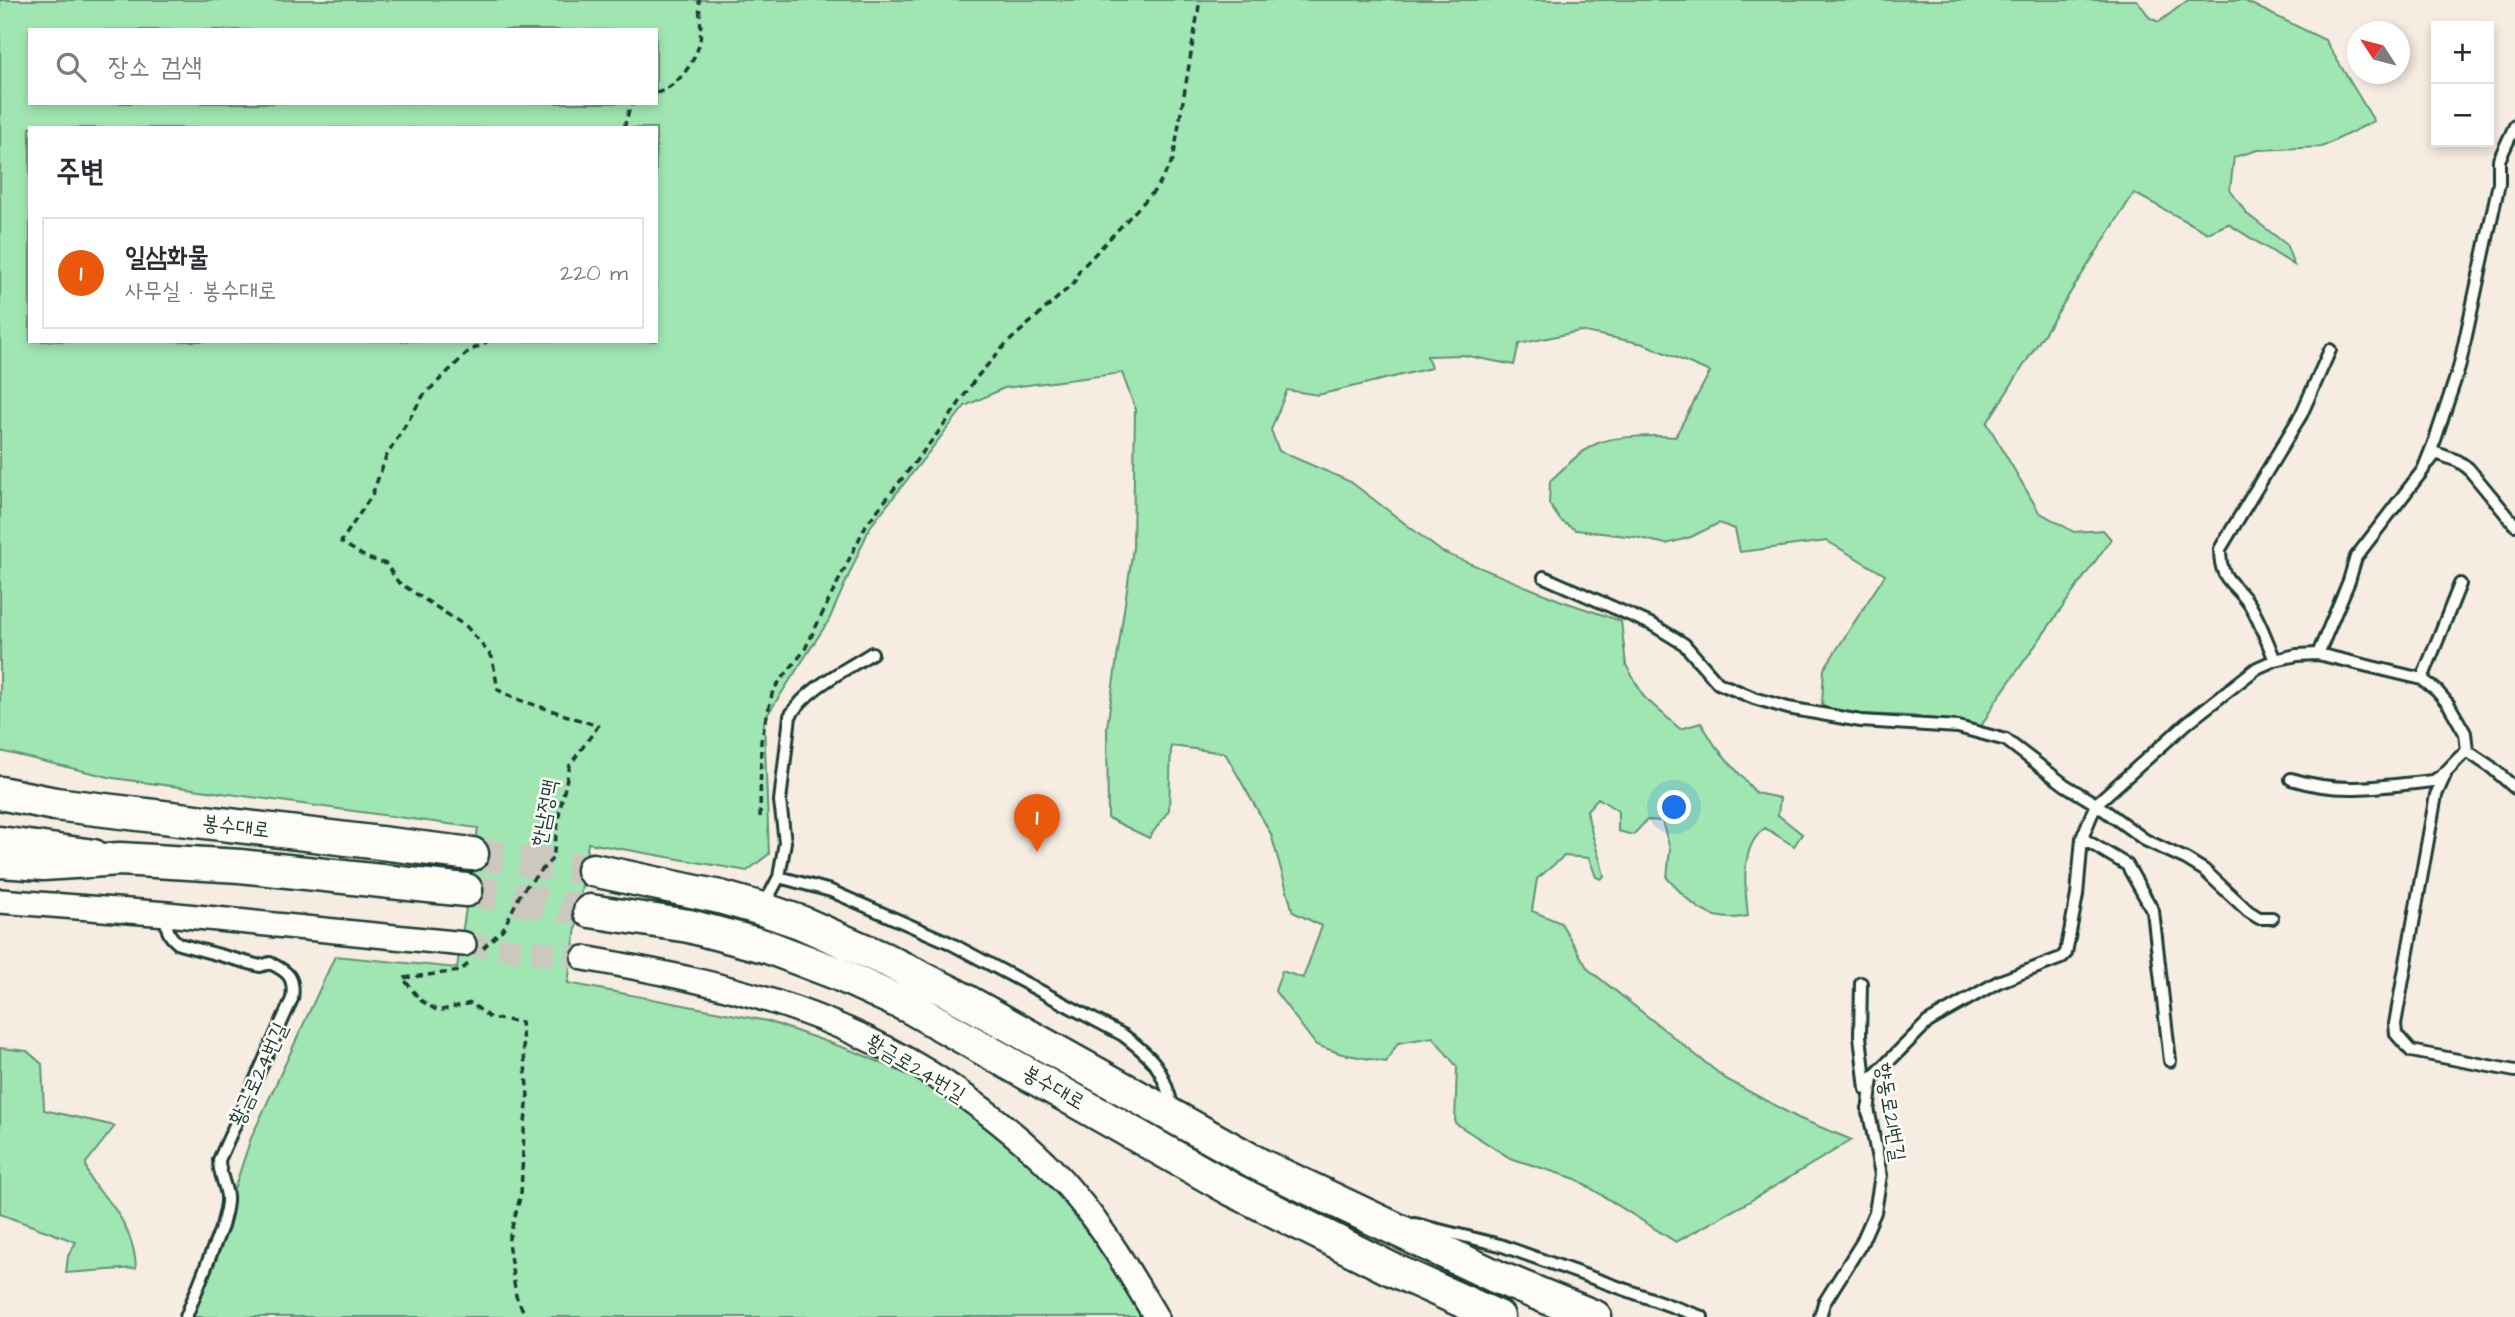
<!DOCTYPE html>
<html lang="ko">
<head>
<meta charset="utf-8">
<style>
  body { margin:0; font-family:"Architects Daughter","Poor Story",sans-serif; background:#f2f2f3; color:#2b2b33 }
  .controls { position:absolute; right:21px; top:21px; display:grid; overflow:hidden; border-radius:0px; box-shadow:0 4px 10px #0003 }
  .controls button { width:63px; height:63px; display:grid; place-items:center; padding:0; border:0; border-bottom:2px solid #e1e1e2; background:#fff; color:#2b2b33; font:35px sans-serif }
  .compass { position:absolute; left:2347px; top:21px; width:63px; height:63px; border-radius:50%; background:#fff; box-shadow:0 4px 10px #0003; rotate:306deg }
  .you { position:absolute; left:1675px; top:808px; width:24px; height:24px; margin:-18px; border:5px solid #fff; border-radius:50%; background:#1a73e8; box-shadow:0 0 0 10px #1a73e833 }
  .badge { display:grid; place-items:center; width:46px; height:46px; border-radius:50%; background:#ea580c; color:#fff; font-size:23px; font-weight:700 }
  .pin { position:absolute; translate:-50% -58px; filter:drop-shadow(0 2px 4px #0008) }
  .pin::after { content:''; position:absolute; top:37px; width:24px; height:21px; background:inherit; clip-path:polygon(0 0,100% 0,50% 100%) }
  .list { margin:0; padding:0; list-style:none }
  h2 { display:flex; justify-content:space-between; align-items:center; height:91px; margin:0; padding:0 28px; font-size:30px }
  h2 small { font-size:23px; font-weight:400; color:#7c7c81 }
  .list li { display:grid; grid-template-columns:46px 1fr auto; gap:21px; align-items:center; box-sizing:border-box; height:112px; margin:0 14px 14px; padding:0 14px; border:2px solid #e1e1e2; border-radius:0px }
  .list b { display:block; font-size:26px; white-space:nowrap }
  .list p { margin:0; font-size:23px; white-space:nowrap; color:#7c7c81 }
  .list em { font-size:23px; font-style:normal; color:#7c7c81 }
  .icon { flex:none; width:38px; height:38px; fill:none; stroke:currentColor; stroke-width:2; stroke-linecap:round; stroke-linejoin:round }
  .map { position:relative; flex:none; width:2515px; height:1317px; overflow:hidden }
  .search { position:absolute; background:#fff; box-shadow:0 4px 10px #0003; left:28px; top:28px; width:630px; height:77px; display:flex; align-items:center; gap:18px; box-sizing:border-box; padding:0 24px; border-radius:0px; color:#7c7c81; font-size:26px }
  .panel { position:absolute; background:#fff; box-shadow:0 4px 10px #0003; left:28px; top:126px; width:630px; height:217px; border-radius:0px }
  .map>svg:first-child { display:block }
  .green { fill:#a0e6b3; stroke:#609274; stroke-width:2; fill-rule:evenodd }
  .lines { fill:none; stroke-linecap:round; stroke-linejoin:round }
  .minor-tunnel { stroke:#cbc9be; stroke-width:23; stroke-dasharray:23 11; stroke-linecap:butt }
  .secondary-tunnel { stroke:#cbc9be; stroke-width:32; stroke-dasharray:32 16; stroke-linecap:butt }
  .service-casing { stroke:#1f3d34; stroke-width:16 }
  .minor-casing { stroke:#1f3d34; stroke-width:28 }
  .tertiary-casing { stroke:#1f3d34; stroke-width:33 }
  .secondary-casing { stroke:#1f3d34; stroke-width:37 }
  .path { stroke:#1f3d34; stroke-width:3.5; stroke-dasharray:7 5; stroke-linecap:butt }
  .service { stroke:#fdfcf7; stroke-width:10 }
  .minor { stroke:#fdfcf7; stroke-width:23 }
  .tertiary { stroke:#fdfcf7; stroke-width:28 }
  .secondary { stroke:#fdfcf7; stroke-width:32 }
  .labels { text-anchor:middle; stroke-width:5; stroke-linejoin:round; paint-order:stroke }
  .street-label { font-size:21px; fill:#1f3d34; stroke:#fdfcf7 }
</style>
</head>
<body>
<div class="map">
<svg width="2515" height="1317" viewBox="0 0 2515 1317">
  <rect width="100%" height="100%" fill="#f6ece1"/>
  <filter id="ink" filterUnits="userSpaceOnUse"><feTurbulence type="fractalNoise" baseFrequency=".0143" numOctaves="2"/><feDisplacementMap in="SourceGraphic" scale="14" xChannelSelector="R" yChannelSelector="G"/><feConvolveMatrix kernelMatrix="1 2 1 2 8 2 1 2 1" color-interpolation-filters="sRGB"/></filter>
  <g filter="url(#ink)">
    <!-- green -->
    <path class="green" d="M 0,0 L 2137,0 L 2150,18 L 2159,22 L 2188,0 L 2243,0 L 2325,40 L 2374,121 L 2322,147 L 2258,150 L 2234,157 L 2230,190 L 2247,214 L 2286,244 L 2294,265 L 2228,224 L 2208,233 L 2134,193 L 1987,423 L 2039,512 L 2074,532 L 2103,530 L 2111,539 L 1995,702 L 1982,725 L 1968,732 L 1914,716 L 1836,713 L 1822,705 L 1824,669 L 1885,575 L 1827,541 L 1740,552 L 1735,529 L 1719,523 L 1691,537 L 1666,544 L 1635,537 L 1576,530 L 1561,521 L 1549,504 L 1550,481 C 1564,468 1580,451 1598,443 C 1613,436 1658,435 1675,437 L 1710,372 L 1644,344 L 1580,331 L 1519,344 L 1514,365 L 1463,355 L 1427,356 L 1431,368 L 1318,395 L 1287,390 L 1271,430 L 1279,451 L 1351,482 L 1442,552 L 1559,600 L 1621,621 L 1626,665 L 1644,697 L 1680,729 L 1701,723 L 1716,747 L 1756,793 L 1780,798 L 1778,815 L 1802,834 L 1794,846 L 1765,828 C 1739,847 1745,888 1748,916 C 1708,925 1692,904 1667,878 L 1670,849 L 1662,821 L 1647,820 L 1633,835 L 1618,831 L 1618,811 L 1598,798 L 1587,810 C 1590,833 1599,853 1604,876 L 1601,879 L 1596,877 L 1589,858 L 1564,856 L 1537,879 L 1532,911 L 1561,923 L 1588,969 L 1726,1079 L 1798,1118 L 1852,1140 L 1745,1204 L 1676,1242 L 1576,1179 L 1510,1158 L 1455,1123 L 1457,1067 L 1433,1037 L 1398,1043 L 1386,1062 L 1342,1054 L 1316,1045 L 1275,991 L 1282,971 L 1303,978 L 1322,926 L 1293,912 L 1271,834 L 1225,753 L 1171,746 L 1169,810 L 1149,838 L 1108,818 L 1107,727 L 1133,548 L 1135,408 L 1122,373 L 1004,388 L 965,406 L 870,527 L 829,620 L 764,720 L 769,854 L 747,871 L 588,843 L 568,983 L 767,1021 L 856,1052 L 920,1080 L 993,1129 L 1061,1194 L 1113,1263 L 1147,1317 L 192,1317 L 251,1138 L 335,956 L 457,968 L 478,828 L 113,778 L 0,751 ZM 30,30 L 656,30 L 656,103 L 30,103 ZM 30,128 L 656,128 L 656,341 L 30,341 Z
      M 0,1048 L 27,1051 L 42,1064 L 44,1110 L 115,1126 L 86,1163 C 87,1182 101,1191 112,1205 C 126,1224 135,1246 136,1268 L 66,1273 L 68,1256 L 76,1242 L 0,1214 Z"/>
    <g class="lines">
      <!-- minor-tunnel -->
      <path class="minor-tunnel" d="M 464,944 L 584,958"/>
      <!-- secondary-tunnel -->
      <path class="secondary-tunnel" d="M 472,854 L 593,870
        M 466,890 L 590,911"/>
      <defs>
        <path id="service" d="M 2429,462 L 2436,453 L 2458,461 L 2468,468 L 2515,525
          M 1544,577 L 1653,625 L 1684,644 L 1718,683 L 1754,698 L 1788,708 L 1861,721 L 1958,727 L 2006,740 L 2065,785 L 2096,804 L 2145,840 L 2186,859 L 2204,870 L 2248,911 L 2259,918 L 2272,918
          M 2318,654 L 2349,581 L 2356,557 L 2423,470 L 2435,440 L 2459,368 L 2499,183 L 2499,160 L 2515,126
          M 2275,660 C 2267,642 2261,623 2250,605 C 2234,581 2220,583 2220,549 L 2301,415 L 2330,350
          M 2422,679 L 2460,584
          M 2445,775 L 2436,795 L 2395,1024 L 2396,1034 L 2411,1051 L 2515,1071
          M 2291,779 C 2343,795 2381,786 2433,781 C 2448,774 2454,760 2467,751
          M 2082,838 L 2127,865 L 2153,911 L 2170,1061
          M 779,877 L 785,842 L 780,801 L 790,716 C 808,687 844,671 872,653
          M 763,907 L 779,877 L 831,891 L 948,942 L 1123,1035 C 1156,1060 1162,1068 1173,1108
          M 167,914 C 166,928 167,935 179,944 L 260,966 L 270,963 C 289,972 295,978 292,999 L 219,1160 C 219,1173 225,1183 227,1196 C 228,1206 224,1217 222,1226 L 186,1317
          M 1861,983 L 1860,1036 L 1866,1089
          M 1868,1113 L 1872,1078 L 1928,1022 L 1998,982 L 2061,958 L 2066,953 L 2077,895 L 2082,838 L 2096,804 L 2187,723 L 2257,668 L 2275,660 L 2297,655 L 2318,654 L 2422,679 L 2437,691 L 2449,705 L 2465,733 L 2467,751 L 2491,767 L 2515,788
          M 1415,1224 L 1500,1245 L 1702,1317
          M 1820,1317 L 1824,1303 L 1861,1244 L 1875,1212 L 1881,1175 L 1868,1108"/>
        <path id="minor" d="M 0,901 L 167,914 L 464,944
          M 584,958 C 736,985 859,1015 985,1111 C 1017,1136 1048,1162 1074,1194 C 1106,1232 1131,1275 1156,1317"/>
        <path id="tertiary" d="M 0,841 L 94,854"/>
        <path id="secondary" d="M 0,793 L 55,804 L 472,854
          M 0,861 L 43,864 L 120,859 L 240,866 L 466,890
          M 593,870 L 720,897 L 762,909 L 800,922 L 886,960 L 948,991 L 1260,1165 L 1497,1277 L 1595,1317
          M 590,911 L 689,926 L 768,947 L 836,973 L 910,1007 L 1231,1189 L 1389,1268 L 1498,1317"/>
      </defs>
      <!-- service casing -->
      <use href="#service" class="service-casing"/>
      <!-- minor casing -->
      <use href="#minor" class="minor-casing"/>
      <!-- tertiary casing -->
      <use href="#tertiary" class="tertiary-casing"/>
      <!-- secondary casing -->
      <use href="#secondary" class="secondary-casing"/>
      <!-- path -->
      <path class="path" d="M 656,93 C 677,87 693,65 699,45 C 703,32 699,13 699,0
        M 624,128 L 630,107 L 634,103
        M 760,817 L 761,741 L 773,690 L 804,651 L 866,525 L 947,421 L 976,378 L 1005,345 L 1074,283 L 1079,271 L 1156,189 L 1173,160 L 1200,0
        M 483,948 L 503,929 L 522,891 L 553,858 L 560,809 L 570,765 L 598,726 L 520,700 L 498,690 L 492,657 L 467,627 L 398,582 L 386,564 L 367,558 L 341,542 L 372,495 L 386,457 L 423,396 L 468,352 L 488,341
        M 468,964 L 460,971 L 403,978 L 420,1000 L 438,1011 L 471,1003 L 490,1018 L 521,1022 L 528,1097 L 524,1131 L 521,1194 L 508,1242 L 516,1296 L 526,1317"/>
      <!-- service -->
      <use href="#service" class="service"/>
      <!-- minor -->
      <use href="#minor" class="minor"/>
      <!-- tertiary -->
      <use href="#tertiary" class="tertiary"/>
      <!-- secondary -->
      <use href="#secondary" class="secondary"/>
    </g>
  </g>
  <g class="labels">
    <!-- street labels -->
    <g class="street-label">
      <text transform="translate(544 813) rotate(-79)" y="7">한남정맥</text>
      <text transform="translate(236 826) rotate(7)" y="7">봉수대로</text>
      <text transform="translate(916 1068) rotate(31)" y="7">황금로24번길</text>
      <text transform="translate(258 1074) rotate(-65)" y="7">황금로24번길</text>
      <text transform="translate(1054 1087) rotate(30)" y="7">봉수대로</text>
      <text transform="translate(1891 1112) rotate(81)" y="7">향동로21번길</text>
    </g>
  </g>
</svg>
<div class="controls">
<button>+</button>
<button>−</button>
</div>
<svg class="compass" viewBox="-18 -18 36 36"><path d="M0-13l5 13h-10z" fill="#e53935"/><path d="M0 13l5-13h-10z" fill="#7c7c81"/></svg>
<div class="you"></div>
<div class="pin badge" style="left:1037px;top:852px">1</div>
<div class="search"><svg class="icon" aria-label="search" viewBox="0 0 24 24"><circle cx="10" cy="10" r="6"/><path d="M15 15l6 6"/></svg>장소 검색</div>
<section class="panel">
<h2>주변<small></small></h2>
<ul class="list">
<li><span class="badge">1</span><div><b>일삼화물</b><p>사무실 · 봉수대로</p></div><em>220 m</em></li>
</ul>
</section>
</div>
</body>
</html>
